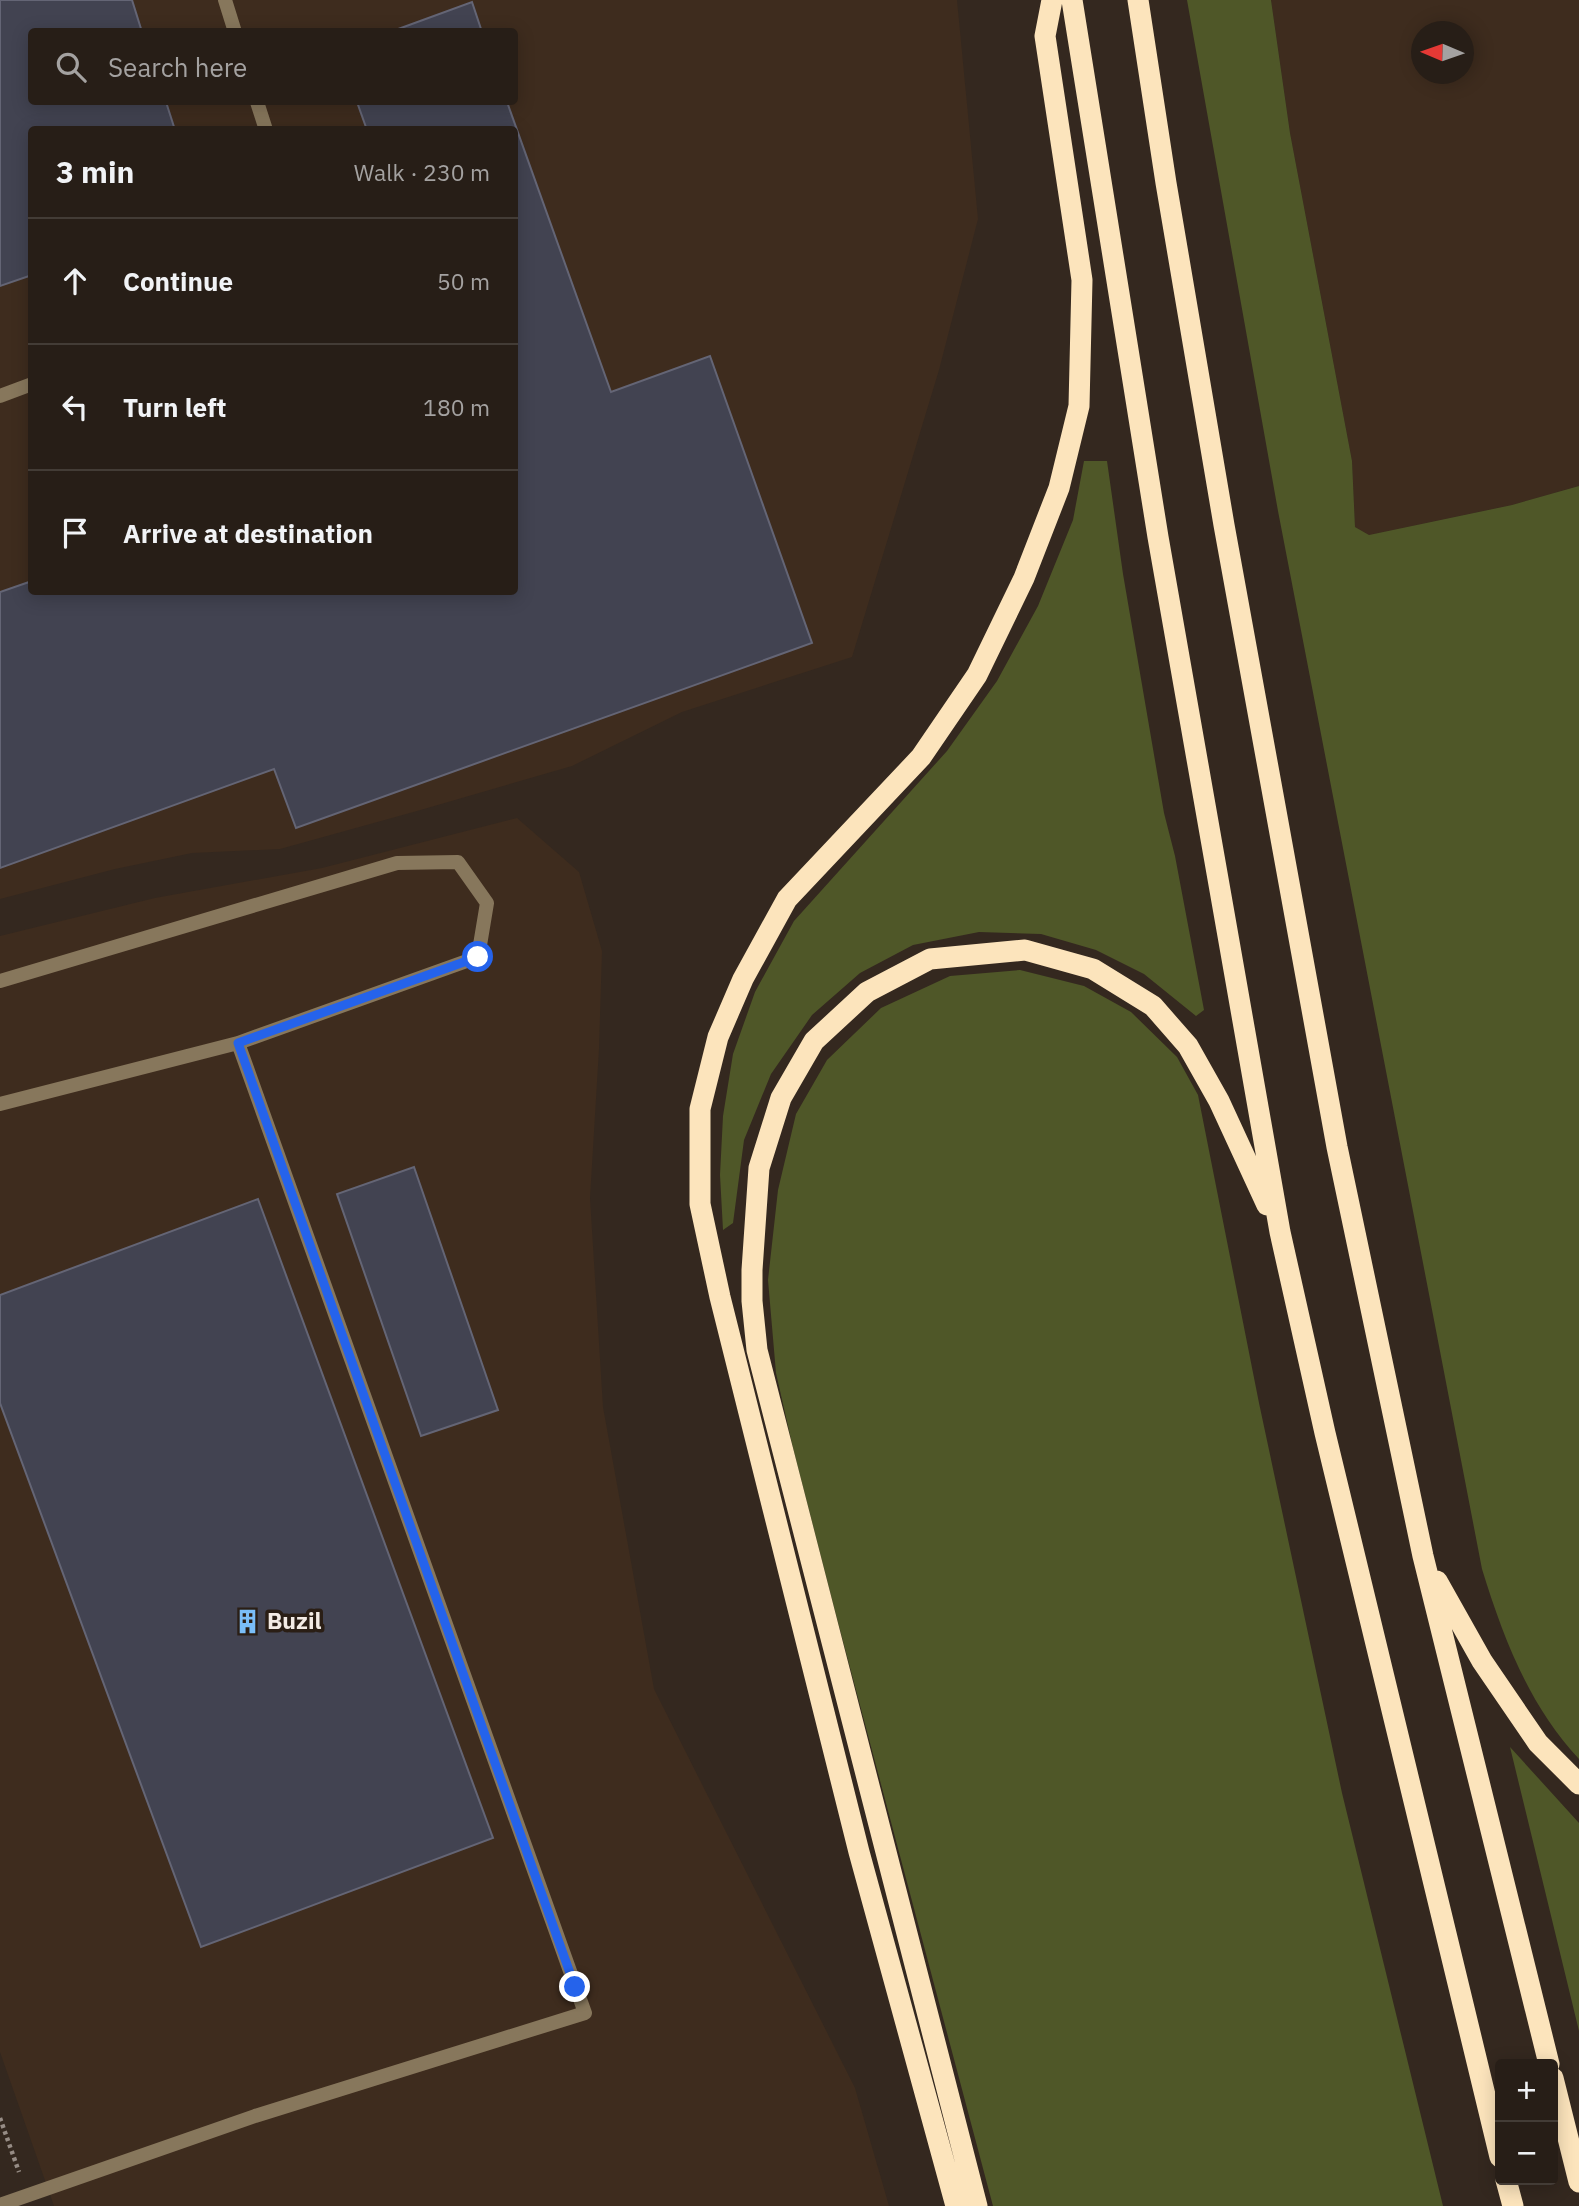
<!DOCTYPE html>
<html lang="en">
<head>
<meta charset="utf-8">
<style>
  body { margin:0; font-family:"IBM Plex Sans",sans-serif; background:#332b24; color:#f1f3f6 }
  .controls { position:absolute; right:21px; bottom:21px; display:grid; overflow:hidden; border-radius:7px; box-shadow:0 4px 18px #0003 }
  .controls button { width:63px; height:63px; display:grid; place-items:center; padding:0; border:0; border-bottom:2px solid #433c36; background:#271e17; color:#f1f3f6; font:35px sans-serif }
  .compass { position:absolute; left:1411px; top:21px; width:63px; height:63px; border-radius:50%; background:#271e17; box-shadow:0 4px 18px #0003; rotate:272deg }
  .stop { position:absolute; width:21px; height:21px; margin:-16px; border:5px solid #2563eb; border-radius:50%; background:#fff }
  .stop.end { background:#2563eb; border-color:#fff; box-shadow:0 2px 7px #0008 }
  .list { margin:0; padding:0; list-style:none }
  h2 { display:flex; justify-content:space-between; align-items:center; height:91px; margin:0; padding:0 28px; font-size:30px }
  h2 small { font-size:23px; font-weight:400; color:#a4a2a1 }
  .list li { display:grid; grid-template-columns:46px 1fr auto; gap:21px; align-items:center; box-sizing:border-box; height:126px; padding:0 28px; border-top:2px solid #433c36 }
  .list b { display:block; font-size:26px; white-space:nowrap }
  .list em { font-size:23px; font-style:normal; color:#a4a2a1 }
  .icon { flex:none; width:38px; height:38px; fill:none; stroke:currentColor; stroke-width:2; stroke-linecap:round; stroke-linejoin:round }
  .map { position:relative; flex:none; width:1579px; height:2206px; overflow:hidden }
  .search { position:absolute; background:#271e17; box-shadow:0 4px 18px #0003; left:28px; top:28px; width:490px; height:77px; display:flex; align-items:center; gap:18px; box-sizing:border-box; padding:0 24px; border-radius:7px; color:#a4a2a1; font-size:26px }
  .panel { position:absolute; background:#271e17; box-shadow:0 4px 18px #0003; left:28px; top:126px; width:490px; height:469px; border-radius:7px }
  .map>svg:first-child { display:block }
  .built { fill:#3e2c1e; fill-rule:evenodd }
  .green { fill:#4f5728 }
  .building { fill:#424351; stroke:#646575; stroke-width:2 }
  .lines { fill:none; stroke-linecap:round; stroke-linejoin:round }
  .path { stroke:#968c85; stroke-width:4.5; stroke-dasharray:3.5 3.5; stroke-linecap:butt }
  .lane { stroke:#87775c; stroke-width:14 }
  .highway { stroke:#fce4bc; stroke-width:21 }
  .route { stroke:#2563eb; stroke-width:9 }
  .labels { text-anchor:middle; stroke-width:7; stroke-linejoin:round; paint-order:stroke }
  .poi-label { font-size:23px; font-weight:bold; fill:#f3ebe5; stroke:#2a1e15; text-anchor:start }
</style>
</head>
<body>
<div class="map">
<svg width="1579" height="2206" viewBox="0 0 1579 2206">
  <rect width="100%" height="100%" fill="#34281f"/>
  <!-- built -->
  <path class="built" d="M 0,0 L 957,0 L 978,219 L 939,370 L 852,657 L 682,712 L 572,766 L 417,811 L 280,849 L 192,853 L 115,869 L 0,899 ZM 32,32 L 514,32 L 514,102 L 32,102 ZM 32,130 L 514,130 L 514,592 L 32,592 Z
    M 1271,0 L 1579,0 L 1579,486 L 1512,505 L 1369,535 L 1355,527 L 1352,461 L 1290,133 ZM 1422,32 L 1464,32 L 1464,74 L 1422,74 Z
    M 517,818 L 579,872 L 602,951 L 599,1049 L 590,1198 L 603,1407 L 654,1689 L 855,2088 L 889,2206 L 54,2206 L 0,2052 L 0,936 L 155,898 L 322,868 Z"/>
  <!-- green -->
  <path class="green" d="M 1187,0 L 1271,0 L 1290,133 L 1352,461 L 1355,527 L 1369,535 L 1512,505 L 1579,486 L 1579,1759 C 1529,1706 1503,1637 1482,1569 L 1278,511 Z
    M 1084,461 L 1107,461 L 1123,574 L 1164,813 L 1175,856 L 1204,1010 L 1196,1016 L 1144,974 L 1096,950 L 1041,934 L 979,932 L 913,945 L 860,973 L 812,1015 L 771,1074 L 744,1140 L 733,1223 L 723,1230 L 720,1175 L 723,1116 L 733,1054 L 755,992 L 794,921 L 947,751 L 997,681 L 1038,606 L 1073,520 Z
    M 1020,970 L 1084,986 L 1131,1012 L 1177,1057 L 1198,1095 L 1259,1403 L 1342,1793 L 1443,2206 L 993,2206 L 835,1611 L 793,1448 L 776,1373 L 768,1280 L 778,1190 L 796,1114 L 827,1060 L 881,1008 L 950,976 Z
    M 1510,1747 L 1579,1823 L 1579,2031 Z"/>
  <!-- building -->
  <path class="building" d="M 0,0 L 132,0 L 142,32 L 32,32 L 32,102 L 166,102 L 175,130 L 32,130 L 32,275 L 0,286 Z
    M 472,2 L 482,32 L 390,32 Z
    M 357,102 L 507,102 L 611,392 L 710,356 L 812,643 L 296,828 L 274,769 L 0,868 L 0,592 L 32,581 L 32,592 L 514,592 L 514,130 L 367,130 Z
    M 414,1167 L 498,1410 L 421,1436 L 337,1194 Z
    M 258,1199 L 493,1838 L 201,1947 L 0,1403 L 0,1295 Z"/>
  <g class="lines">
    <!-- path -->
    <path class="path" d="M 0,2118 L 19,2172"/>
    <!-- lane -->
    <path class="lane" d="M 225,0 L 235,32
      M 257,102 L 266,130
      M 0,396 L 32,384
      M 0,981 L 397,863 L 458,862 L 487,903 L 478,957 L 238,1043 L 0,1104
      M 0,2205 L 255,2116 L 585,2013 L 238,1043"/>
    <!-- highway -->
    <path class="highway" d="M 1072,0 L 1158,537 L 1280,1232 L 1325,1433 L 1500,2157
      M 1138,0 L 1166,183 L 1224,525 L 1337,1147 L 1423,1556 L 1549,2064
      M 1437,1581 L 1482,1661 L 1538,1743 L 1579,1784
      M 1553,2078 L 1579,2182
      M 1506,2180 L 1513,2206
      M 956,2206 L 859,1852 L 720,1297 L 700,1204 L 700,1109 L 718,1037 L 743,979 L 787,899 L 921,757 L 977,675 L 1024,578 L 1059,488 L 1079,406 L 1082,280 L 1045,36 L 1052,0
      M 977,2206 L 757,1350 L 752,1301 L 752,1270 L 759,1168 L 781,1098 L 814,1041 L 867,992 L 930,959 L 1025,950 L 1093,969 L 1153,1006 L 1188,1046 L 1219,1101 L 1267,1205"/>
  </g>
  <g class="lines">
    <!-- route -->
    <path class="route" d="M 478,957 L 238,1043 L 575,1987"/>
  </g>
  <!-- icons -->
  <defs>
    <symbol id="building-bare" viewBox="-9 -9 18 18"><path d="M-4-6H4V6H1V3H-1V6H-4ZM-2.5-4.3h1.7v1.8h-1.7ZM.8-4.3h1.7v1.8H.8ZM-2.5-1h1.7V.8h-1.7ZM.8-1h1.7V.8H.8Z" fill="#7abef8" stroke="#2a1e15" stroke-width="2.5" paint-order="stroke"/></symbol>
  </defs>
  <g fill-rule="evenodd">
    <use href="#building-bare" x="230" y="1604" width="35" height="35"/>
  </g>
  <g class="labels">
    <!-- poi labels -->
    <g class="poi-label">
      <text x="267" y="1629">Buzil</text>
    </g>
  </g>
</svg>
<div class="controls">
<button>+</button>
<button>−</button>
</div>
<svg class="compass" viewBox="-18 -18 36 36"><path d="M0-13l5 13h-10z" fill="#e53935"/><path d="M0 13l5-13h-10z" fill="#a4a2a1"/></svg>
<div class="stop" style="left:478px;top:957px"></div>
<div class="stop end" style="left:575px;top:1987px"></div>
<div class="search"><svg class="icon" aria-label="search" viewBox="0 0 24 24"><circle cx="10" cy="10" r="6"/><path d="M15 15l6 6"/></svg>Search here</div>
<section class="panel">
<h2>3 min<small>Walk · 230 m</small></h2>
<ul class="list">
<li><svg class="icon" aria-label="ahead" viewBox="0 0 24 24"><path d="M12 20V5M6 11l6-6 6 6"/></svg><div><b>Continue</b></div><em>50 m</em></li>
<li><svg class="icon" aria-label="left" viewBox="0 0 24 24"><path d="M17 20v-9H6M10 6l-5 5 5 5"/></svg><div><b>Turn left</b></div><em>180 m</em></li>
<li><svg class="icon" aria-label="arrive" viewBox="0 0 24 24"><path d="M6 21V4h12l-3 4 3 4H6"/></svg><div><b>Arrive at destination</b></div></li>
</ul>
</section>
</div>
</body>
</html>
